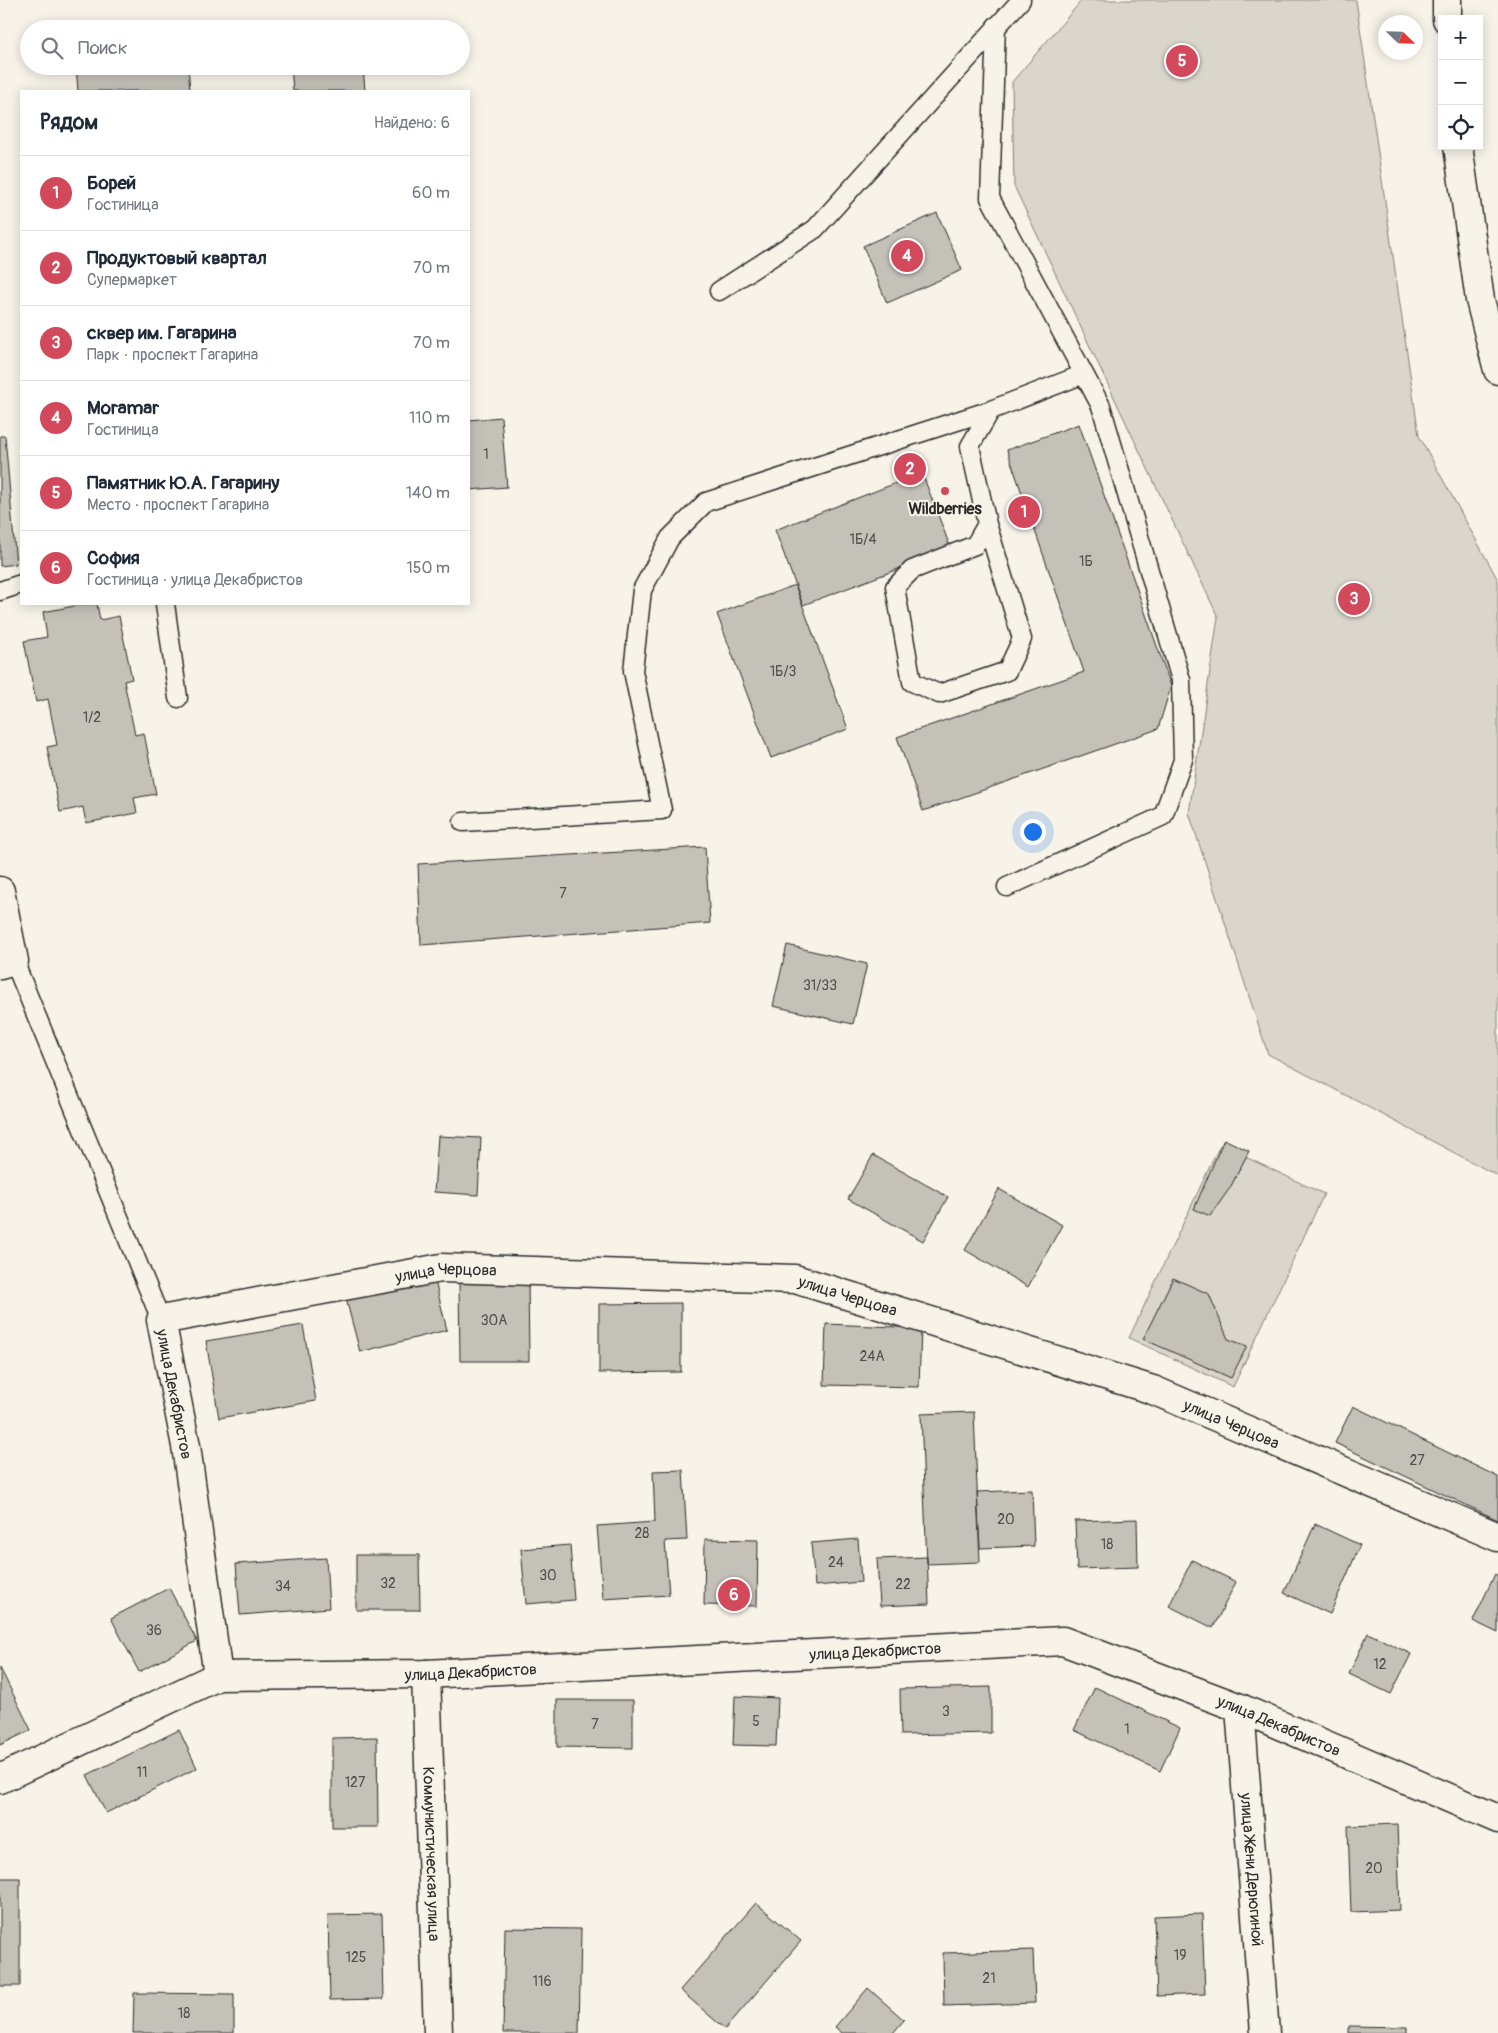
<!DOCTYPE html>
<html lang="ru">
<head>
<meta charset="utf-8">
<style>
  body { margin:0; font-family:Pangolin,sans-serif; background:#f2f2f3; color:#1f2937 }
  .controls { position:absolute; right:15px; top:15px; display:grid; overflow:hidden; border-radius:0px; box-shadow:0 2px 12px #0003 }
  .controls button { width:45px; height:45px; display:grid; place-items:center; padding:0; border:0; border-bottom:1px solid #e0e1e3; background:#fff; color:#1f2937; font:25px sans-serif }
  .compass { position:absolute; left:1378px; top:15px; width:45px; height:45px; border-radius:50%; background:#fff; box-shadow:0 2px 12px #0003; rotate:113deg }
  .you { position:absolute; left:1032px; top:831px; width:18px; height:18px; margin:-12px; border:4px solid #fff; border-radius:50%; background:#1a73e8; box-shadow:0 0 0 8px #1a73e833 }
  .badge { display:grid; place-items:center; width:32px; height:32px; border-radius:50%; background:#d1495b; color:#fff; font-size:16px; font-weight:700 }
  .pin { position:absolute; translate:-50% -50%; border:2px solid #fff; box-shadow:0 1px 5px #0006 }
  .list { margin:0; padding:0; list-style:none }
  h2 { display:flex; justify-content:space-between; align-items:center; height:65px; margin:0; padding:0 20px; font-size:21px }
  h2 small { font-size:16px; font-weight:400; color:#747a83 }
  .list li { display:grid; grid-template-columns:32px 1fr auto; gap:15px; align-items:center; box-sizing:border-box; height:75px; padding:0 20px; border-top:1px solid #e0e1e3 }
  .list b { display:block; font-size:19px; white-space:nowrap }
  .list p { margin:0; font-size:16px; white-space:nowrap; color:#747a83 }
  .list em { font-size:16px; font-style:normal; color:#747a83 }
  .icon { flex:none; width:28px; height:28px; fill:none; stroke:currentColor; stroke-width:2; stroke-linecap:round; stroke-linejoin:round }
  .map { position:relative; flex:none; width:1498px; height:2033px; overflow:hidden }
  .search { position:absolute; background:#fff; box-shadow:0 2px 12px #0003; left:20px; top:20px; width:450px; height:55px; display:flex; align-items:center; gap:12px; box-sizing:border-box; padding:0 18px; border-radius:28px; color:#747a83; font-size:19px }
  .panel { position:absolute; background:#fff; box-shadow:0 2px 12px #0003; left:20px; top:90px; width:450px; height:515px; border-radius:0px }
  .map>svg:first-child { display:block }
  .green { fill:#dad6cc; stroke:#82807c }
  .building { fill:#c4c1b9; stroke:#2b2b2b }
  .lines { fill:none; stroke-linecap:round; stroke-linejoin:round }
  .lane-casing { stroke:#2b2b2b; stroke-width:21 }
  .street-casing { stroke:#2b2b2b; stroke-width:31 }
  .secondary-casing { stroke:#2b2b2b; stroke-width:31 }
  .lane { stroke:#f7f3e8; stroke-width:18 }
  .street { stroke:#f7f3e8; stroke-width:28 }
  .secondary { stroke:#f7f3e8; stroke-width:28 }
  .poi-dot { fill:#d1495b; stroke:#f7f3e8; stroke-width:2 }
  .labels { text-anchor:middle; stroke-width:4; stroke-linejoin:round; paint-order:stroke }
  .number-label { font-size:14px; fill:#51504e }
  .poi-label { font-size:16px; font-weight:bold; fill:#2b2b2b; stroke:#f7f3e8 }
  .street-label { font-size:16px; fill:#2b2b2b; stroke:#f7f3e8 }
</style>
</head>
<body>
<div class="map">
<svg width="1498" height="2033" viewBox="0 0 1498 2033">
  <rect width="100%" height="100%" fill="#f7f3e8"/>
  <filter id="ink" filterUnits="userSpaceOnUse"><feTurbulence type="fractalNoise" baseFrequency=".02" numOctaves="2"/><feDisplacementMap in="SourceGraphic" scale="10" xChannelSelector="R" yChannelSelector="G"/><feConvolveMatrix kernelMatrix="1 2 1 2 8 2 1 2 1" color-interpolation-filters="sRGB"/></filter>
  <g filter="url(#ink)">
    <!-- green -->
    <path class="green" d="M 1082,0 L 1356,0 L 1419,436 L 1498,580 L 1498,1176 L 1268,1054 L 1189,813 L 1218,617 L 1014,186 L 1012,82 Z
      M 1220,1145 L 1324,1194 L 1233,1387 L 1129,1338 Z"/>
    <!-- building -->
    <path class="building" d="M 76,66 L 188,66 L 190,91 L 78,91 Z
      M 291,66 L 363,66 L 365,91 L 293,91 Z
      M 937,213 L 962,270 L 887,303 L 863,246 Z
      M 501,417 L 507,487 L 469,490 L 469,420 Z
      M 1079,424 L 1171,686 L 1158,729 L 923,811 L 897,737 L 1084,672 L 1007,450 Z
      M 0,436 L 5,436 L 16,564 L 0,566 Z
      M 922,473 L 951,549 L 803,605 L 775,530 Z
      M 795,585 L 848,729 L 771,758 L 717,614 Z
      M 85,604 L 97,604 L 100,620 L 119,616 L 132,679 L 124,681 L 135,735 L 144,733 L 156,794 L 134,798 L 137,813 L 86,823 L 83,807 L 60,812 L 47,747 L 57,745 L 48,699 L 36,702 L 24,641 L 47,637 L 43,612 Z
      M 705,847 L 710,923 L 421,945 L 418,864 Z
      M 787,945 L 867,964 L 853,1024 L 773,1006 Z
      M 438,1136 L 481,1138 L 478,1195 L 434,1192 Z
      M 1224,1139 L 1249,1151 L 1230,1188 L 1210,1216 L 1194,1209 Z
      M 873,1155 L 948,1197 L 923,1241 L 848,1199 Z
      M 999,1189 L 1062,1225 L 1028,1287 L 965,1250 Z
      M 434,1277 L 447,1330 L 360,1352 L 346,1299 Z
      M 1173,1278 L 1209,1294 L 1228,1339 L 1247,1346 L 1231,1378 L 1143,1339 Z
      M 528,1279 L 529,1361 L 460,1361 L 459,1280 Z
      M 681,1303 L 681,1372 L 599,1373 L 599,1304 Z
      M 826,1324 L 921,1328 L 919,1387 L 824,1385 Z
      M 303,1325 L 316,1401 L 219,1418 L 206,1341 Z
      M 1353,1406 L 1498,1477 L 1498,1520 L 1335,1443 Z
      M 974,1412 L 980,1562 L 927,1564 L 921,1414 Z
      M 683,1470 L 687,1540 L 665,1541 L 669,1595 L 603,1599 L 597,1526 L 655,1522 L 653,1471 Z
      M 1032,1490 L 1034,1546 L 980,1548 L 977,1492 Z
      M 1137,1519 L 1138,1567 L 1077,1569 L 1075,1521 Z
      M 1315,1524 L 1360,1545 L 1330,1614 L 1284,1593 Z
      M 705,1539 L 758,1540 L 757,1606 L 704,1605 Z
      M 858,1539 L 861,1582 L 815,1586 L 811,1543 Z
      M 570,1545 L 574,1600 L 526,1604 L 521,1549 Z
      M 356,1555 L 419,1555 L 420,1610 L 356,1610 Z
      M 927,1557 L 929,1604 L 880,1606 L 877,1559 Z
      M 326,1558 L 329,1608 L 240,1615 L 236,1564 Z
      M 1192,1560 L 1236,1582 L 1213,1628 L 1169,1606 Z
      M 1495,1574 L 1498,1576 L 1498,1633 L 1473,1621 Z
      M 169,1588 L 197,1641 L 139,1672 L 111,1618 Z
      M 1368,1633 L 1411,1654 L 1391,1694 L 1349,1674 Z
      M 0,1668 L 31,1730 L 0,1745 Z
      M 991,1687 L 991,1733 L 901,1735 L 900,1689 Z
      M 1095,1687 L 1180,1728 L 1160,1771 L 1074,1730 Z
      M 735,1696 L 778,1698 L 776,1746 L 733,1745 Z
      M 557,1700 L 633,1700 L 633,1748 L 557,1747 Z
      M 179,1730 L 197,1768 L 106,1813 L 87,1775 Z
      M 377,1737 L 378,1827 L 332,1827 L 332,1738 Z
      M 1397,1824 L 1400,1910 L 1351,1912 L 1348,1826 Z
      M 0,1878 L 20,1878 L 20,1986 L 0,1986 Z
      M 756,1903 L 801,1941 L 725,2029 L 680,1990 Z
      M 382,1914 L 384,1999 L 330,2000 L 328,1915 Z
      M 1202,1914 L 1205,1994 L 1157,1996 L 1154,1916 Z
      M 505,1928 L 581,1929 L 579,2033 L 503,2033 Z
      M 1033,1950 L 1035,2003 L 944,2006 L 943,1953 Z
      M 868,1988 L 904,2020 L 893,2033 L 842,2033 L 835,2027 Z
      M 134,1993 L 234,1994 L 234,2033 L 133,2033 Z
      M 1349,2026 L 1407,2027 L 1407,2033 L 1349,2033 Z"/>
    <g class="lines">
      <defs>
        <path id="lane" d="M 996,26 L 990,198 L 1101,406 L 1181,680 L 1183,760 L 1163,816 L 1007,887
          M 719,291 L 815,229 L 1021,0
          M 987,524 L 1022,639 L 1007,671 L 939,694 L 912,682 L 895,587 L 912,570 L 975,545 L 987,524 L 970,446 L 991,410 L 1084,374
          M 0,591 L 21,584
          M 165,604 L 178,698
          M 463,822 L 662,810 L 633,671 L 642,590 L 670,538 L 706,502 L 991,410
          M 14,961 L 161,1320"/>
        <g id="street">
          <path d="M 0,891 L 14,961 L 0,965"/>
          <path id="s1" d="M 426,1674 L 438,2033"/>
          <path id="s2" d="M 218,1676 L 186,1446 L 161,1320 L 441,1268 L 795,1279 L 1153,1390 L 1498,1537"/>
          <path id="s3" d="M 1240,1708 L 1265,2033"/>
          <path id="s4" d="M 0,1779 L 218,1676 L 426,1674 L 1063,1641 L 1240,1708 L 1498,1819"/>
        </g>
        <path id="secondary" d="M 1447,0 L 1447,19
          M 1458,146 L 1480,300 L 1498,370"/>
      </defs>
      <!-- lane casing -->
      <use href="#lane" class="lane-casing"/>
      <!-- street casing -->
      <use href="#street" class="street-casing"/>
      <!-- secondary casing -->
      <use href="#secondary" class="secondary-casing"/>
      <!-- lane -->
      <use href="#lane" class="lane"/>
      <!-- street -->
      <use href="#street" class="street"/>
      <!-- secondary -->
      <use href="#secondary" class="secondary"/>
    </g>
  </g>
  <!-- markers -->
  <circle class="poi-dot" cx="945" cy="491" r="5"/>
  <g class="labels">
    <!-- number labels -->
    <g class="number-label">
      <text x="486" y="459">1</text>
      <text x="863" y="544">1Б/4</text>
      <text x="1086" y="566">1Б</text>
      <text x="783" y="676">1Б/3</text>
      <text x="92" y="722">1/2</text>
      <text x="563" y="898">7</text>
      <text x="820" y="990">31/33</text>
      <text x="494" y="1325">30А</text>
      <text x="872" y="1361">24А</text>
      <text x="1417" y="1465">27</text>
      <text x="1006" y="1524">20</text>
      <text x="642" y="1538">28</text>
      <text x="1107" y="1549">18</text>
      <text x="836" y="1567">24</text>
      <text x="548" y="1580">30</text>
      <text x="388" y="1588">32</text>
      <text x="903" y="1589">22</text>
      <text x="283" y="1591">34</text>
      <text x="154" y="1635">36</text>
      <text x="1380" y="1669">12</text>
      <text x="946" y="1716">3</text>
      <text x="756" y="1726">5</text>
      <text x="595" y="1729">7</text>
      <text x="1127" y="1734">1</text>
      <text x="142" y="1777">11</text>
      <text x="355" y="1787">127</text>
      <text x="1374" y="1873">20</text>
      <text x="1180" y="1960">19</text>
      <text x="356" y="1962">125</text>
      <text x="989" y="1983">21</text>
      <text x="542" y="1986">116</text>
      <text x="184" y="2018">18</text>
    </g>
    <!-- poi labels -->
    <g class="poi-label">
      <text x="945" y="514">Wildberries</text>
    </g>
    <!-- street labels -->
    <g class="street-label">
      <text dy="6" stroke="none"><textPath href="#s2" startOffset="650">улица Черцова</textPath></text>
      <text dy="6" stroke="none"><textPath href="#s2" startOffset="1055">улица Черцова</textPath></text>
      <text transform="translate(175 1394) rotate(79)" y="6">улица Декабристов</text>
      <text dy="6" stroke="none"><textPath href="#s2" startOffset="1460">улица Черцова</textPath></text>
      <text dy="6" stroke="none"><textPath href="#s4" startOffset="899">улица Декабристов</textPath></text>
      <text dy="6" stroke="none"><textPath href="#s4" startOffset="494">улица Декабристов</textPath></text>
      <text dy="6" stroke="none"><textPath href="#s4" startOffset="1319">улица Декабристов</textPath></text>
      <text dy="6" stroke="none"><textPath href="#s1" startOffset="180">Коммунистическая улица</textPath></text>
      <text dy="6" stroke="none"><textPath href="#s3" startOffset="162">улица Жени Дерюгиной</textPath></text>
    </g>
  </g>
</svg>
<div class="controls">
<button>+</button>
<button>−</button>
<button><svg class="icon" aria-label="locate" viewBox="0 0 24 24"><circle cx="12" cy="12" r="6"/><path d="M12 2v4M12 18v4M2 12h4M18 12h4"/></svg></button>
</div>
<svg class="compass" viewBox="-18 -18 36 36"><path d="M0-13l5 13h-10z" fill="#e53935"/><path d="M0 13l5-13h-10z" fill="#747a83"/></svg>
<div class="you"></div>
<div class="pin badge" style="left:1024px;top:512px">1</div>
<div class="pin badge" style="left:910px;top:469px">2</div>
<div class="pin badge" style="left:1354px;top:599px">3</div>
<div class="pin badge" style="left:907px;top:256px">4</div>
<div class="pin badge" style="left:1182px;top:61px">5</div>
<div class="pin badge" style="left:734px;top:1595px">6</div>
<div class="search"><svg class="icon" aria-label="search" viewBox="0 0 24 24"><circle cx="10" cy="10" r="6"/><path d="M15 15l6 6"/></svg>Поиск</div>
<section class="panel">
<h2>Рядом<small>Найдено: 6</small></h2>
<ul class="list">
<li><span class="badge">1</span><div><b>Борей</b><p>Гостиница</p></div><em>60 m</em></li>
<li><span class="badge">2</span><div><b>Продуктовый квартал</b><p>Супермаркет</p></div><em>70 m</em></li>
<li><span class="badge">3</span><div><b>сквер им. Гагарина</b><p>Парк · проспект Гагарина</p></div><em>70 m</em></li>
<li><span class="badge">4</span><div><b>Moramar</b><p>Гостиница</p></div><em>110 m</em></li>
<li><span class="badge">5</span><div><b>Памятник Ю.А. Гагарину</b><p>Место · проспект Гагарина</p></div><em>140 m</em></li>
<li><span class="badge">6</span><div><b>София</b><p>Гостиница · улица Декабристов</p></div><em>150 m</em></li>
</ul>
</section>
</div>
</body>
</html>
